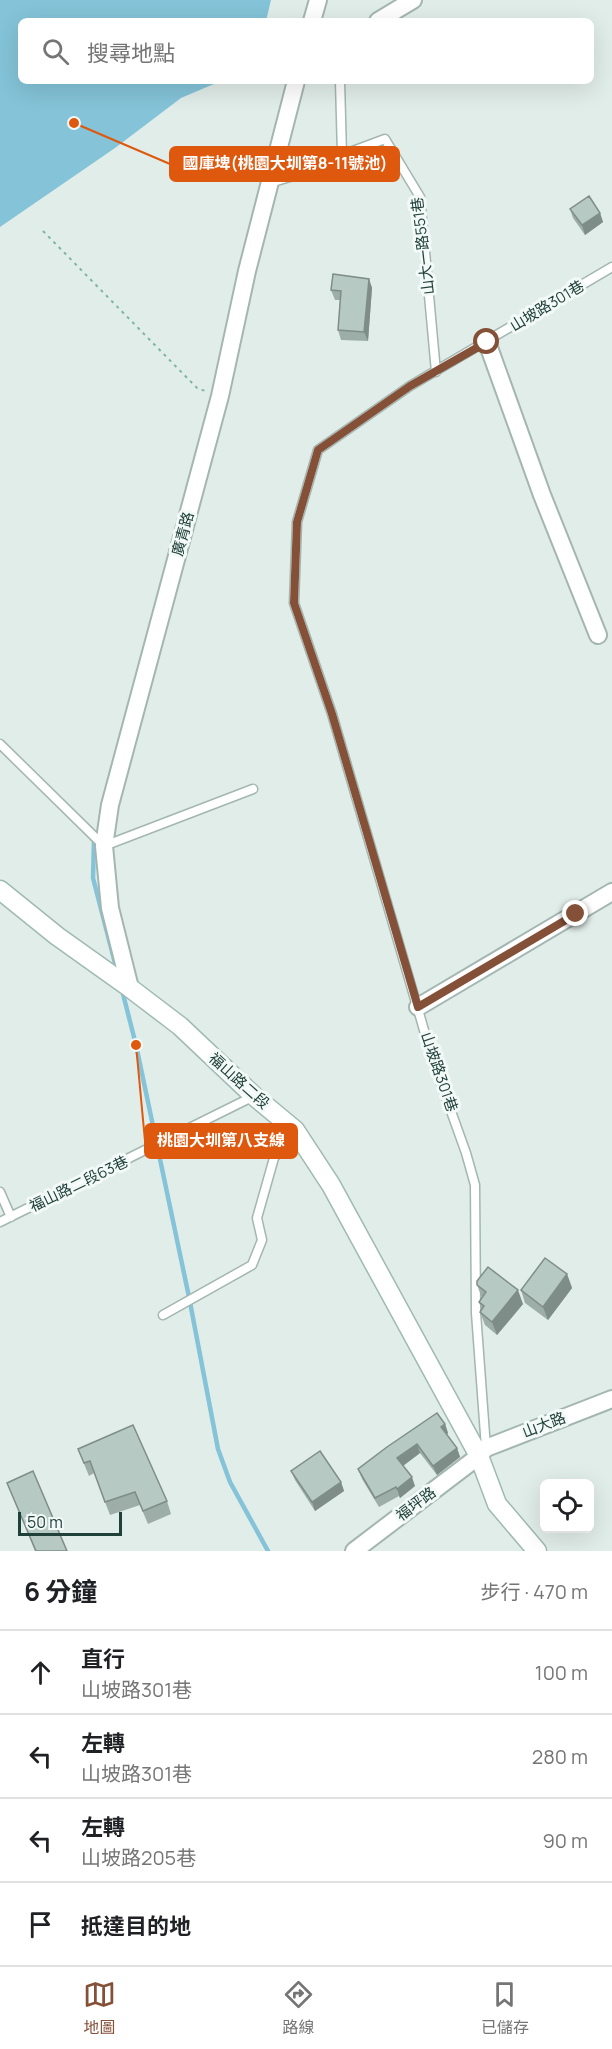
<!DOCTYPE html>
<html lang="zh-TW">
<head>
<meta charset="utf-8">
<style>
  body { margin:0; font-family:Manrope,"Noto Sans TC",sans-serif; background:#f2f2f2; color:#202124 }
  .controls { position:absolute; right:18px; bottom:18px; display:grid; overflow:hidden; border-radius:9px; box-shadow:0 6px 24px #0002 }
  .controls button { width:54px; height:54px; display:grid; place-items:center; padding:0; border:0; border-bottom:2px solid #e0e0e0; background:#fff; color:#202124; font:30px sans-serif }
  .scale { position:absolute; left:18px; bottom:15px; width:104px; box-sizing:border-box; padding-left:6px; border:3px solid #20403a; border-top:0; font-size:16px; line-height:21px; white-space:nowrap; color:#20403a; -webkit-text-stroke:4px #f2f9f7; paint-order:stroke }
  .stop { position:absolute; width:18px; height:18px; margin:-14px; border:4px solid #845037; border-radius:50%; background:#fff }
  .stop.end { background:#845037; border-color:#fff; box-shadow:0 2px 6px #0008 }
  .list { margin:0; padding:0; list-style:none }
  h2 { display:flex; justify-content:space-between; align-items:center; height:78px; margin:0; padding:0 24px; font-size:26px }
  h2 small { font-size:20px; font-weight:400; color:#757577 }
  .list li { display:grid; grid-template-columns:39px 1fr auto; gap:18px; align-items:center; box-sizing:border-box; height:84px; padding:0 24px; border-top:2px solid #e0e0e0 }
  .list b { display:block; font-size:22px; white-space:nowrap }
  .list p { margin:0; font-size:20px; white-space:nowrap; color:#757577 }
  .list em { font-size:20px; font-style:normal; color:#757577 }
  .icon { flex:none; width:33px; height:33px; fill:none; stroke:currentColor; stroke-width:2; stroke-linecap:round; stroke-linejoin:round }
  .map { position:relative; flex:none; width:612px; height:1551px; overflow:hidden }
  .search { position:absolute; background:#fff; box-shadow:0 6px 24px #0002; left:18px; right:18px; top:18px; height:66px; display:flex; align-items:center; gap:15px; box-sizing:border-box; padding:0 21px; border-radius:9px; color:#757577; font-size:22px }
  .sheet { height:414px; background:#fff }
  nav { display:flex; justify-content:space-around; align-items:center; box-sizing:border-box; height:84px; border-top:2px solid #e0e0e0; background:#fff; font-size:16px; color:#757577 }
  nav a { display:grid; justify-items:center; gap:3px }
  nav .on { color:#845037 }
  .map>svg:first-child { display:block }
  .water { fill:#84c3d8 }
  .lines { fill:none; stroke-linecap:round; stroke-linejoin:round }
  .stream { stroke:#84c3d8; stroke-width:4.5 }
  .lane-casing { stroke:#a3b6b1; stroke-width:11 }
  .street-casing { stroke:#a3b6b1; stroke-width:20 }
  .secondary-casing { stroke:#9ebab3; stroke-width:21 }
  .path { stroke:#7eb4a8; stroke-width:2; stroke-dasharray:3 4.5; stroke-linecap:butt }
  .lane { stroke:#fff; stroke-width:8 }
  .street { stroke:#fff; stroke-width:16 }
  .secondary { stroke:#fff; stroke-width:18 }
  .wall { fill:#9dada7 }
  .shaded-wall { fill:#7f8d88 }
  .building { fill:#b6c9c2; stroke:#7f8d88; stroke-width:1.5 }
  .route { stroke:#845037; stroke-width:8 }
  .labels { text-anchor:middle; stroke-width:6; stroke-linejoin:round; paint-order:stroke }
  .street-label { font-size:15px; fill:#20403a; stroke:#f2f9f7 }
  .leader { fill:none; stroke:#de580e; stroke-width:2 }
  .callout-dot { fill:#de580e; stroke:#f2f9f7; stroke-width:2 }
  .callout { fill:#de580e; stroke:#de580e; stroke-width:2 }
  .callout-label { font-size:16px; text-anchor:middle; font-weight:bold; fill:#fff }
</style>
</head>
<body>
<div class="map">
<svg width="612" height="1551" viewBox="0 0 612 1551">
  <rect width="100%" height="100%" fill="#e1ede9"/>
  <!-- water -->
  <path class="water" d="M 0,0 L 271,0 L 266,21 L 21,21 L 21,81 L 221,81 L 181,98 L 115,148 L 0,227 Z"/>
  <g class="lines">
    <!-- stream -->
    <path class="stream" d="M 92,839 L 94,840 L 93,878 L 117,971
      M 122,990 L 136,1045 L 189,1297 L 218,1449 L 230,1482 L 268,1551"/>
    <defs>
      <path id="lane" d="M 340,81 L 342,155
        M 270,183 L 333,164 L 342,155 L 385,139 L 420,197 L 436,372
        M 0,744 L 104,846 L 253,789
        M 0,1192 L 11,1217
        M 0,1222 L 254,1096
        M 163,1315 L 252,1265 L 262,1240 L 257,1218 L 274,1158 L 294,1130
        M 486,1448 L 476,1313 L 475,1185 L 466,1153 L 433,1061 L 332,714 L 294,603 L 297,522 L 318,450 L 410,386 L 612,267"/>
      <path id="street" d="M 312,21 L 318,0
        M 378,21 L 413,0
        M 487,342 L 542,495 L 598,635
        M 130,988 L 110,908 L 104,846 L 110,805 L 220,396 L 247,271 L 296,81
        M 418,1007 L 612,892
        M 354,1551 L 479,1456 L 486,1448 L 612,1399"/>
      <path id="secondary" d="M 0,890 L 57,936 L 130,988 L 180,1026 L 254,1096 L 295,1130 L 331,1185 L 479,1456 L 497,1504 L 537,1551"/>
    </defs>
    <!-- lane casing -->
    <use href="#lane" class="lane-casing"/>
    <!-- street casing -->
    <use href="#street" class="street-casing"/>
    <!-- secondary casing -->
    <use href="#secondary" class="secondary-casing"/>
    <!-- path -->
    <path class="path" d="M 43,231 L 198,389 L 206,391"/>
    <!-- lane -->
    <use href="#lane" class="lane"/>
    <!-- street -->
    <use href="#street" class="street"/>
    <!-- secondary -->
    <use href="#secondary" class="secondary"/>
  </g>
  <!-- wall -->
  <path class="wall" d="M 570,209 L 600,213 L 603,222 L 585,235 L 573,218 Z
    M 369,279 L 372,288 L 368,341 L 341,340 L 338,330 L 340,300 L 335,300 L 331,290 Z
    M 567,1274 L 572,1288 L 548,1320 L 525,1303 L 521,1290 Z
    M 477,1285 L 523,1304 L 497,1335 L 485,1325 L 480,1312 L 482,1310 L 479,1302 L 482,1298 Z
    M 445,1424 L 448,1433 L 447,1434 L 457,1448 L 460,1457 L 437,1475 L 420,1453 L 403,1466 L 415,1486 L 400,1498 L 399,1496 L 379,1507 L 362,1479 L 358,1469 Z
    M 78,1449 L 167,1501 L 171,1514 L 148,1524 L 140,1505 L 110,1515 L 94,1473 L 89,1476 Z
    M 291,1471 L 341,1482 L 344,1491 L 315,1511 L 295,1480 Z
    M 7,1483 L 67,1551 L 35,1551 Z"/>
  <!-- shaded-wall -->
  <path class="shaded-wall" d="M 600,213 L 603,222 L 585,235 L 582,225 Z
    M 369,279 L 372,288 L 368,341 L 364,332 Z
    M 567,1274 L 572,1288 L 548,1320 L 543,1307 Z
    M 518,1290 L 523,1304 L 497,1335 L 492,1322 Z
    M 445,1424 L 448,1433 L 445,1436 L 441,1427 Z
    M 417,1444 L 420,1453 L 400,1468 L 397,1458 Z
    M 457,1448 L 460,1457 L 437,1475 L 433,1466 Z
    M 412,1477 L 415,1486 L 400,1498 L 397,1489 Z
    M 341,1482 L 344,1491 L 315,1511 L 312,1502 Z"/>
  <!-- building -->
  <path class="building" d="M 589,196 L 600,213 L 582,225 L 570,209 Z
    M 333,274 L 369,279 L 364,332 L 338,330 L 341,291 L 331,290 Z
    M 545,1258 L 567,1274 L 543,1307 L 521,1290 Z
    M 488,1267 L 518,1290 L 492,1322 L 480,1312 L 484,1306 L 479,1302 L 486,1292 L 477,1285 L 477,1281 Z
    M 437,1413 L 445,1424 L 441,1427 L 457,1448 L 433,1466 L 417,1444 L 397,1458 L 412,1477 L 397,1489 L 396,1487 L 375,1498 L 358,1469 L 387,1447 Z
    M 133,1425 L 167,1501 L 143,1511 L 135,1492 L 105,1502 L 90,1461 L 84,1463 L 78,1449 Z
    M 320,1451 L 341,1482 L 312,1502 L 291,1471 Z
    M 33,1471 L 67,1551 L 36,1551 L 7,1483 Z"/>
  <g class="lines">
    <!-- route -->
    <path class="route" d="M 487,342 L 410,386 L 318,450 L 297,522 L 294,603 L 332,714 L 418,1007 L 576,914"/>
  </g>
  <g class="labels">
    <!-- street labels -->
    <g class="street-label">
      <text transform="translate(423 246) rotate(-97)" y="5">山大一路551巷</text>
      <text transform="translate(547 306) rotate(-31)" y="5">山坡路301巷</text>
      <text transform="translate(183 534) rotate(-75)" y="5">廣青路</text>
      <text transform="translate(439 1072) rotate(71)" y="5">山坡路301巷</text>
      <text transform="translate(239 1081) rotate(42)" y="5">福山路二段</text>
      <text transform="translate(79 1184) rotate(-26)" y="5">福山路二段63巷</text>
      <text transform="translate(544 1425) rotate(-21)" y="5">山大路</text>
      <text transform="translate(416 1504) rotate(-37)" y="5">福坪路</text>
    </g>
  </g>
  <!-- callouts -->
  <path class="leader" d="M74 123L170 164M136 1045L145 1141"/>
  <g class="callout-dot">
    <circle cx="74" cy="123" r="6"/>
    <circle cx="136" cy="1045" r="6"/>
  </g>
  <g class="callout">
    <rect x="170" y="147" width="229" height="34" rx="6"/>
    <rect x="145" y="1124" width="152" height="34" rx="6"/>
  </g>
  <g class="callout-label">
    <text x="285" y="169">國庫埤(桃園大圳第8-11號池)</text>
    <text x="221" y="1146">桃園大圳第八支線</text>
  </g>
</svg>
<div class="controls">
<button><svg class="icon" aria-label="locate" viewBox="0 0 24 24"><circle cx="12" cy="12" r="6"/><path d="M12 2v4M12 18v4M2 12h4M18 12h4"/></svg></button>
</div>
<div class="scale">50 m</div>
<div class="stop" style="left:487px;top:342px"></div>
<div class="stop end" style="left:576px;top:914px"></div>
<div class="search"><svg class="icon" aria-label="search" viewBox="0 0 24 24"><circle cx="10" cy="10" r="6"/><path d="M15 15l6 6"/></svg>搜尋地點</div>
</div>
<section class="sheet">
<h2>6 分鐘<small>步行 · 470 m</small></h2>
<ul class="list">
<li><svg class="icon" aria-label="ahead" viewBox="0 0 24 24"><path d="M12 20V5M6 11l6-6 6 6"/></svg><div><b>直行</b><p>山坡路301巷</p></div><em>100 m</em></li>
<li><svg class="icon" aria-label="left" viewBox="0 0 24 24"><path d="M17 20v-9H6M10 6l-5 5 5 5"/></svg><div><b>左轉</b><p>山坡路301巷</p></div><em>280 m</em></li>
<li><svg class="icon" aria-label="left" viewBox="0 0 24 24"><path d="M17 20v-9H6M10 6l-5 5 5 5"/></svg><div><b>左轉</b><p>山坡路205巷</p></div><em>90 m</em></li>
<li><svg class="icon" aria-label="arrive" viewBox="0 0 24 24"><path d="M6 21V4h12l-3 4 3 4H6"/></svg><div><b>抵達目的地</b></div></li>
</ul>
</section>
<nav>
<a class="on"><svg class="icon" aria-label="map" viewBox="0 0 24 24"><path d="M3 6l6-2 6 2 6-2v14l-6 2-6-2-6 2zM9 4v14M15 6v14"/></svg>地圖</a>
<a><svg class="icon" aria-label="directions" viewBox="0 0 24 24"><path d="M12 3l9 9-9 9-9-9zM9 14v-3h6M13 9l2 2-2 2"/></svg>路線</a>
<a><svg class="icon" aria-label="saved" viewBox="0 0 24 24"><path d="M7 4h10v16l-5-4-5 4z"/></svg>已儲存</a>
</nav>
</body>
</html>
